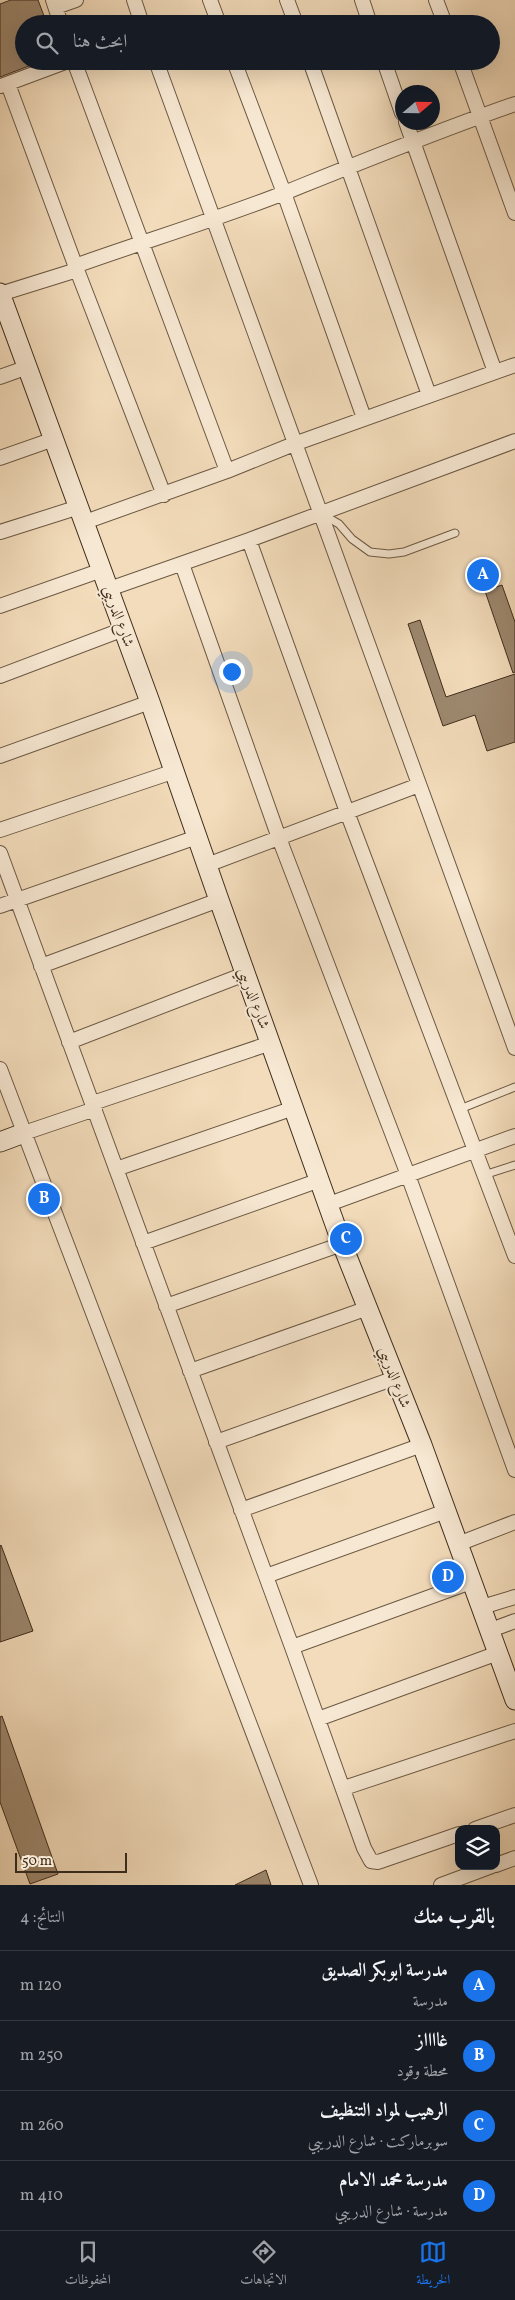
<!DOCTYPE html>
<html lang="ar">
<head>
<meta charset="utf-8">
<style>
  body { margin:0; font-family:Vollkorn,Amiri,serif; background:#20242c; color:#f1f3f6; direction:rtl }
  .controls { position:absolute; right:15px; bottom:15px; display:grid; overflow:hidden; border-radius:10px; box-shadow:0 5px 20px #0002 }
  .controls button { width:45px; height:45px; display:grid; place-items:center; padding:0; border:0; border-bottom:1px solid #363941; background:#171b24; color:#f1f3f6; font:25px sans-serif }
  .compass { position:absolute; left:395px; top:85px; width:45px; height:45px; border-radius:50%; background:#171b24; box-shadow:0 5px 20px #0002; rotate:70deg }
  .scale { position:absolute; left:15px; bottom:12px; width:112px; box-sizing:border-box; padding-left:5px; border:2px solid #3f2d1c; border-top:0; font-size:14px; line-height:18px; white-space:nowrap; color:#3f2d1c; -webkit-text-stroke:4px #f7e8d3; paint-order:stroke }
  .you { position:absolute; left:231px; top:671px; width:18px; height:18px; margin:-12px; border:4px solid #fff; border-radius:50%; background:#1a73e8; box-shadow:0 0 0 8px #1a73e833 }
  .badge { display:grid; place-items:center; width:32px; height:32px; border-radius:50%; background:#1a73e8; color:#fff; font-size:16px; font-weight:700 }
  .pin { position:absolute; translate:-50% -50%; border:2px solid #fff; box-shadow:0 1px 5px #0006 }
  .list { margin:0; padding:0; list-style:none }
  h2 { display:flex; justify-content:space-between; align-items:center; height:65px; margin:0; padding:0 20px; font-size:21px }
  h2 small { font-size:16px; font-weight:400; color:#9ea1a6 }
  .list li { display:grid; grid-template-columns:32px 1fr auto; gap:15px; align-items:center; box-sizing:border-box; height:70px; padding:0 20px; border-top:1px solid #363941 }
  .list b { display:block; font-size:19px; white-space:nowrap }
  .list p { margin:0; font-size:16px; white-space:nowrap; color:#9ea1a6 }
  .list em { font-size:16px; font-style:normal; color:#9ea1a6 }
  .icon { flex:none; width:28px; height:28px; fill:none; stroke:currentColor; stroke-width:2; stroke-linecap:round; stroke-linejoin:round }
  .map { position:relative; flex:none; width:515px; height:1885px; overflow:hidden; direction:ltr }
  .search { position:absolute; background:#171b24; box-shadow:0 5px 20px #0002; left:15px; right:15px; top:15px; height:55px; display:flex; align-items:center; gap:12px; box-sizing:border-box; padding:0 18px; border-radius:28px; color:#9ea1a6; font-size:19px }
  .sheet { height:345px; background:#171b24 }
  nav { display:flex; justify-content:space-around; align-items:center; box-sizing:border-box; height:70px; border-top:1px solid #363941; background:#171b24; font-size:14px; color:#9ea1a6 }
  nav a { display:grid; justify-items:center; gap:2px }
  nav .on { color:#1a73e8 }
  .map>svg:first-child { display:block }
  .building { fill:#9d886f; stroke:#3f2d1c }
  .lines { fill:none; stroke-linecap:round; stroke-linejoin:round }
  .lane-casing { stroke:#6c5944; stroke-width:9 }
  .street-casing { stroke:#6c5944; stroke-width:16 }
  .secondary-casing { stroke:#3f2d1c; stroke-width:21 }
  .lane { stroke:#f7e8d3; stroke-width:7 }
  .street { stroke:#f7e8d3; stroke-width:14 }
  .secondary { stroke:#f7e8d3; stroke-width:19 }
  .labels { text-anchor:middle; stroke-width:4; stroke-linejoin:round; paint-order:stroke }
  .street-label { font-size:15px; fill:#3f2d1c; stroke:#f7e8d3 }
</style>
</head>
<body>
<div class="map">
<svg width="515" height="1885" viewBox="0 0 515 1885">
  <rect width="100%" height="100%" fill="#f3dcbb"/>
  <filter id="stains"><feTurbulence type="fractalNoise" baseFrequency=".004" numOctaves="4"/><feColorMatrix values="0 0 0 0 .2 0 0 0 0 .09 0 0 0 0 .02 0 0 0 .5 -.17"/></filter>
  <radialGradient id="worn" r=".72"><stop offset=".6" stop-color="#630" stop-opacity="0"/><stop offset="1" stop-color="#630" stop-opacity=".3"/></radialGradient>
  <!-- building -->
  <path class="building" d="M 11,0 L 38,0 L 47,24 L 24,24 L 24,61 L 42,61 L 0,77 L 0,4 Z
    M 502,585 L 515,622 L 515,672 L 513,673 L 485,591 Z
    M 420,620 L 446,697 L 515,674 L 515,742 L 487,751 L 475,715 L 443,726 L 408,624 Z
    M 1,1545 L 33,1631 L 0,1642 L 0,1546 Z
    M 2,1716 L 58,1874 L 30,1884 L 0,1802 L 0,1717 Z
    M 266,1870 L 271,1885 L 235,1885 Z"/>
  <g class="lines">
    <defs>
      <path id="lane" d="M 322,514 L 339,524 L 352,539 L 370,552 L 389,554 L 404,552 L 455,533
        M 460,1109 L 515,1087
        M 484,1175 L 515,1165"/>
      <path id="street" d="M 53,0 L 61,24
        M 134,0 L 142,24
        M 210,0 L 219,24
        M 287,0 L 296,24
        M 362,0 L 370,24
        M 436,0 L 445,24
        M 56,7 L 76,0
        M 74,61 L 227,471
        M 156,61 L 515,1048
        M 234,61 L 284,193 L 364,418
        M 310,61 L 429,395
        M 384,61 L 402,113
        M 460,61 L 515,213
        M 8,84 L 77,270 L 164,495
        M 1,86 L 68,61
        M 406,122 L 495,372
        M 75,266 C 145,241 215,220 284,193 C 361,162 437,131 515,104
        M 0,294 L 77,270
        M 0,377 L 28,367
        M 0,458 L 54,439
        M 85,522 L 227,471 L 294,444 L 515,365
        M 0,532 L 79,507
        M 249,540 L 347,812 L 515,1256
        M 182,564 L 279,838 L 408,1175 L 515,1470
        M 109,589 L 249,540 L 515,441
        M 0,606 L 102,570
        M 0,676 L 124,629
        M 0,756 L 150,702
        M 0,830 L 175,771
        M 0,853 L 292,1647 L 364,1848 L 371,1861 L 378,1862 L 459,1834
        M 207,865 L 419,785
        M 0,906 L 197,837
        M 41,966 L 219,900
        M 69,1042 L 245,974
        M 0,1069 L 311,1885
        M 93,1103 L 271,1043
        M 24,1133 L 95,1109
        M 116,1169 L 294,1108
        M 329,1204 L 515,1136
        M 143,1243 L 320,1180
        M 166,1306 L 342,1244
        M 190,1371 L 368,1308
        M 216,1442 L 395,1378
        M 241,1510 L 422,1445
        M 458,1544 L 515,1522
        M 266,1576 L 446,1511
        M 482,1607 L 515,1597
        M 491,1630 L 515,1621
        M 292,1647 L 471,1582
        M 318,1719 L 498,1653
        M 344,1788 L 515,1731
        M 475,1829 L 515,1815
        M 496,1865 L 515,1858
        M 441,1885 L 492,1866"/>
      <path id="secondary" d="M 0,293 L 150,702 L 219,900 L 342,1244 L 422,1445 L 515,1700
        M 0,1142 L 24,1133"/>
    </defs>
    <!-- lane casing -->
    <use href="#lane" class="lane-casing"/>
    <!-- street casing -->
    <use href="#street" class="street-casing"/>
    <!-- secondary casing -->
    <use href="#secondary" class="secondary-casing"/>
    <!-- lane -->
    <use href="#lane" class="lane"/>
    <!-- street -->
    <use href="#street" class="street"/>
    <!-- secondary -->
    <use href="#secondary" class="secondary"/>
  </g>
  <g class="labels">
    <!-- street labels -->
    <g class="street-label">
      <text transform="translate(119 616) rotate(70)" y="5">شارع الدريبي</text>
      <text transform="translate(254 998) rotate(69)" y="5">شارع الدريبي</text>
      <text transform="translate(395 1377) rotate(69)" y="5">شارع الدريبي</text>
    </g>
  </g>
  <rect width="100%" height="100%" filter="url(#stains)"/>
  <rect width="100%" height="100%" fill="url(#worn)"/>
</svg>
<div class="controls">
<button><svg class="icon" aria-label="layers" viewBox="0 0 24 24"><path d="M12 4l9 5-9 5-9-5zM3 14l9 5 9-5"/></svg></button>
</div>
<svg class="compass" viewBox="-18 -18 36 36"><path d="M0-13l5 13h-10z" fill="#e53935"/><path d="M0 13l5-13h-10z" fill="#9ea1a6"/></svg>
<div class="scale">50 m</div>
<div class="you"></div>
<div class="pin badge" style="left:483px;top:575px">A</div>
<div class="pin badge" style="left:44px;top:1199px">B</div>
<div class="pin badge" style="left:346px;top:1239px">C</div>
<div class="pin badge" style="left:448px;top:1577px">D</div>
<div class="search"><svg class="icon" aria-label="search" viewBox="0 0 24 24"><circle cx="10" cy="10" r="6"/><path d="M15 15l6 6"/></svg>ابحث هنا</div>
</div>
<section class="sheet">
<h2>بالقرب منك<small>النتائج: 4</small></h2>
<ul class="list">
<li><span class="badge">A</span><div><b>مدرسة ابوبكر الصديق</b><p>مدرسة</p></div><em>120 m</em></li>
<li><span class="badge">B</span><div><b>غااااز</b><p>محطة وقود</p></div><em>250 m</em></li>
<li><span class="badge">C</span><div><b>الرهيب لمواد التنظيف</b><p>سوبرماركت · شارع الدريبي</p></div><em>260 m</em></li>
<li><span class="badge">D</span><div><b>مدرسة محمد الامام</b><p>مدرسة · شارع الدريبي</p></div><em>410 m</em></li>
</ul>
</section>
<nav>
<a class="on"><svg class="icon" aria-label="map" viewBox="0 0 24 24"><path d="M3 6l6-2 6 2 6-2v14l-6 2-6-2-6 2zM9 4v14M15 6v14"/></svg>الخريطة</a>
<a><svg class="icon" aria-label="directions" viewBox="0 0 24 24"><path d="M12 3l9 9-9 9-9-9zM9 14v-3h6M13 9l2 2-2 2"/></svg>الاتجاهات</a>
<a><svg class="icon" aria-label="saved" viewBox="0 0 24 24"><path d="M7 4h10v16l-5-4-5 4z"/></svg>المحفوظات</a>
</nav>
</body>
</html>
